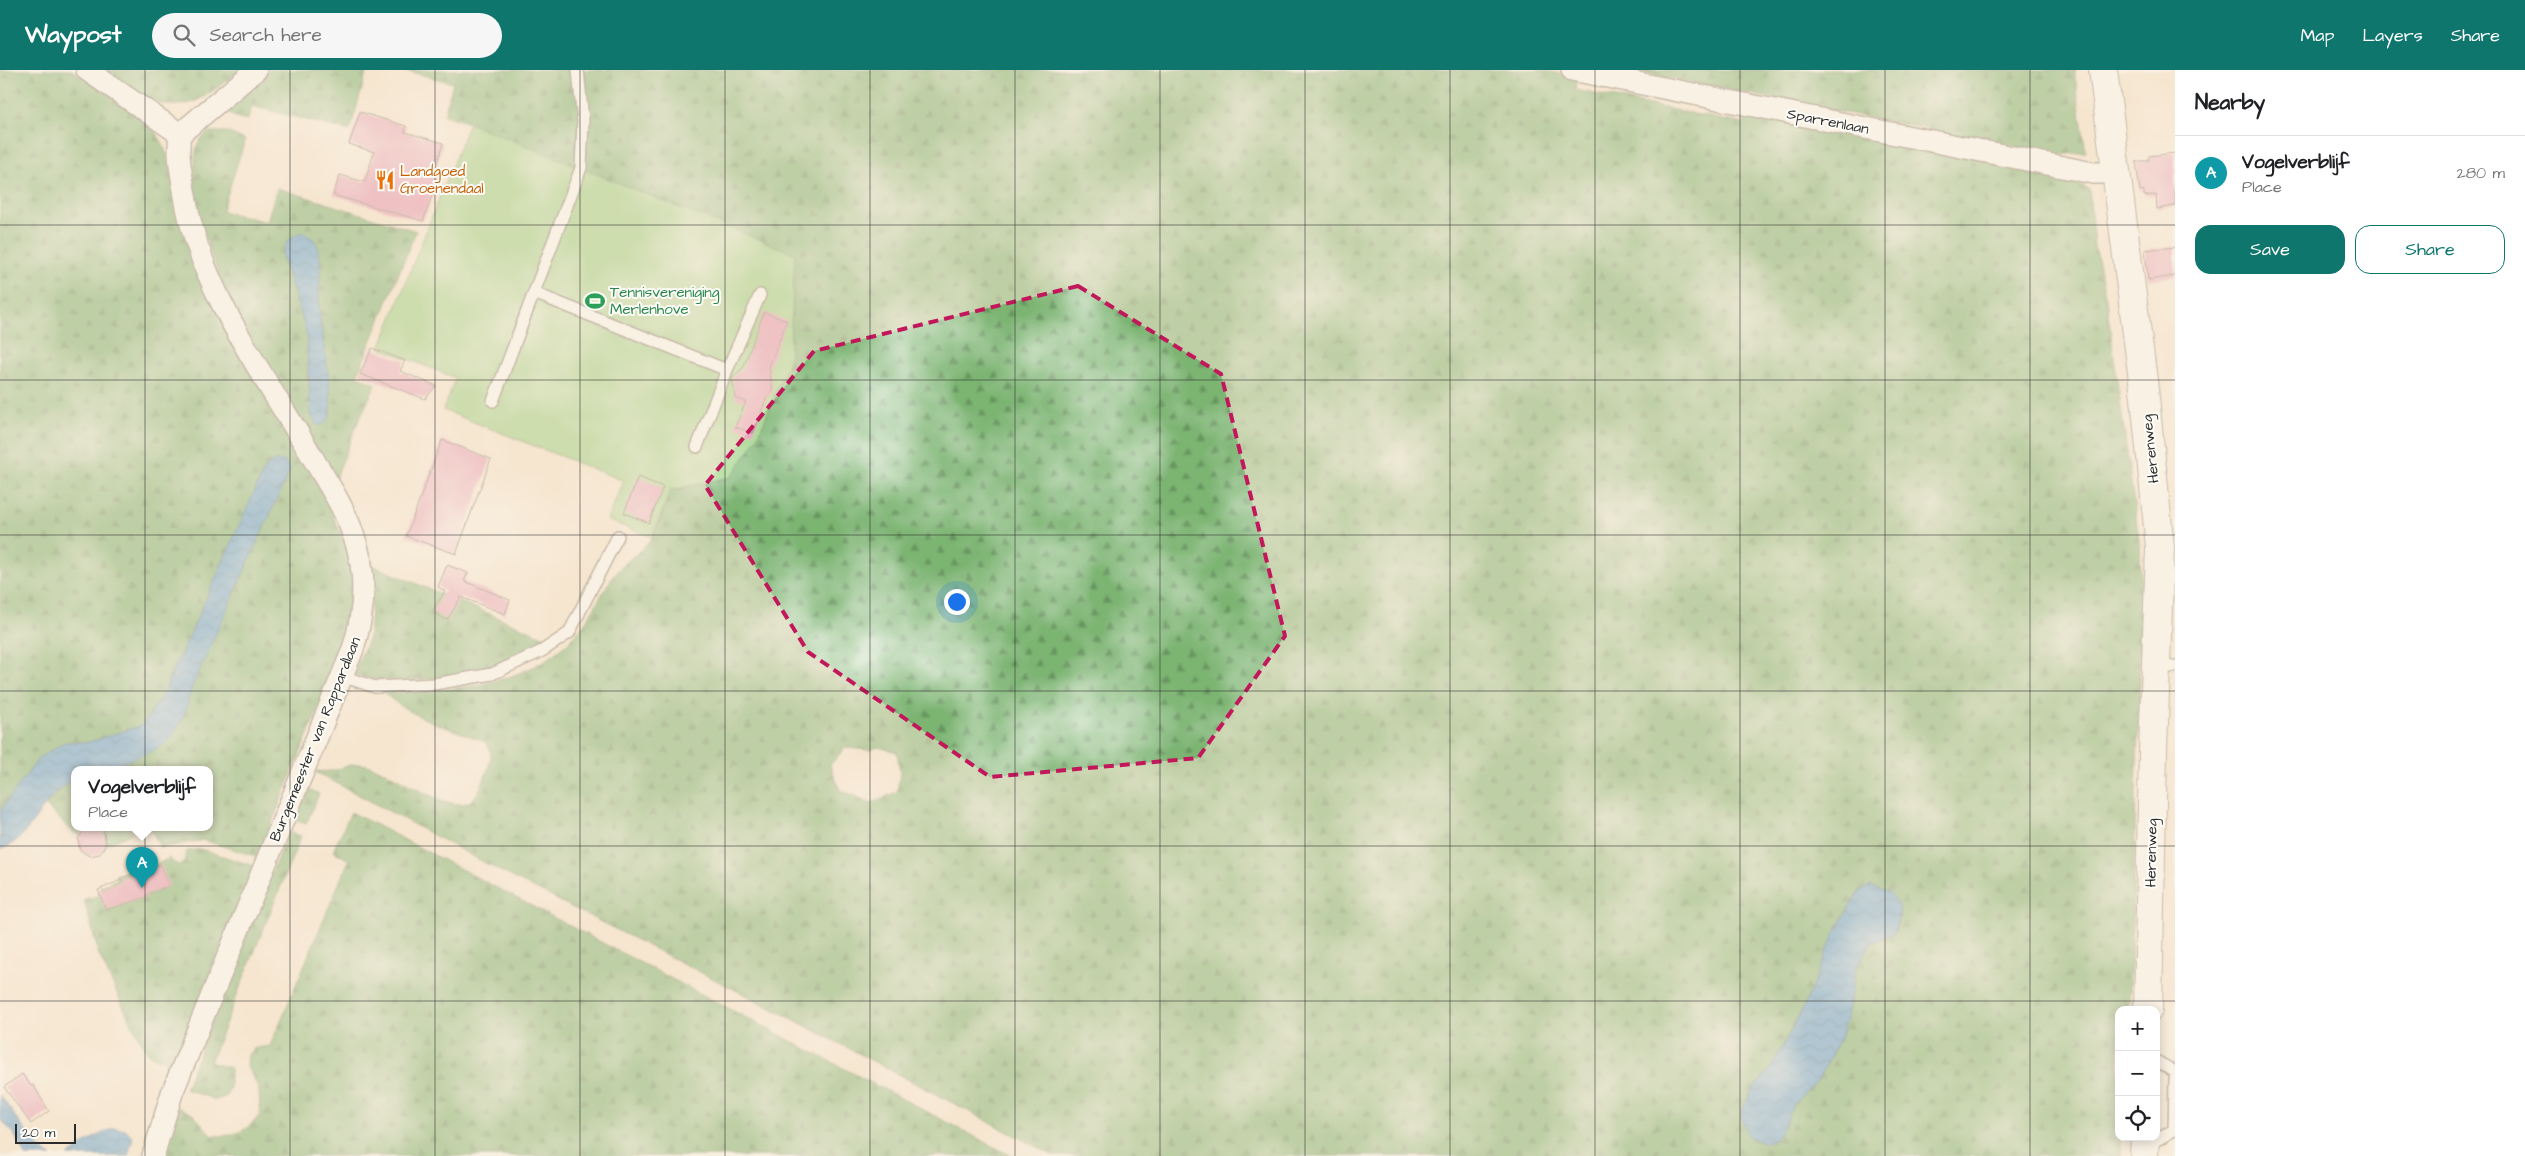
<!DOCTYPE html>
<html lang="en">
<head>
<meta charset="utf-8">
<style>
  body { margin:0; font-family:"Architects Daughter",sans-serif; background:#f6f6f6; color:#202124 }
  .controls { position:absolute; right:15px; bottom:15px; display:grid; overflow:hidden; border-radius:10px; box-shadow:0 2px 12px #0003 }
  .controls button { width:45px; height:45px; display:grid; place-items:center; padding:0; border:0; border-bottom:1px solid #e0e0e0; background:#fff; color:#202124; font:25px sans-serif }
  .scale { position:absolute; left:15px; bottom:12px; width:61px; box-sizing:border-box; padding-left:5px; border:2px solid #2b2b2b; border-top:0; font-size:14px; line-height:18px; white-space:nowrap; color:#2b2b2b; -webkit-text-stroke:4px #fdfcf7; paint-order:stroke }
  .you { position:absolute; left:956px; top:531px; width:18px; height:18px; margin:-12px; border:4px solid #fff; border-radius:50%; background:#1a73e8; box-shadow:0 0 0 8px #1a73e833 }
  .badge { display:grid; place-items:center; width:32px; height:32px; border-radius:50%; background:#0f766e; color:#fff; font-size:16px; font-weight:700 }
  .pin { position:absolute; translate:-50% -41px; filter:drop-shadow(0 1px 2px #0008) }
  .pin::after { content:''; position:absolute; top:26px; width:18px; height:15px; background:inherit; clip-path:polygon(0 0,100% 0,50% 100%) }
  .popup { position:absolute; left:71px; top:696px; width:142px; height:65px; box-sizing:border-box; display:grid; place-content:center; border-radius:10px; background:#fff; filter:drop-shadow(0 1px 4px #0005); font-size:16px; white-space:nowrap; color:#757577 }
  .popup b { font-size:19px; color:#202124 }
  .popup::after { content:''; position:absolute; left:50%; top:100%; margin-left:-10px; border:10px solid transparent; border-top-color:#fff }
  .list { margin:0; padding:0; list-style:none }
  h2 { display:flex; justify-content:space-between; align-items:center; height:65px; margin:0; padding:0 20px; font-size:21px }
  h2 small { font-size:16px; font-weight:400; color:#757577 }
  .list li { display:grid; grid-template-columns:32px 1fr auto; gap:15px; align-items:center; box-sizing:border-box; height:75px; padding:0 20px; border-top:1px solid #e0e0e0 }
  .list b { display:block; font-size:19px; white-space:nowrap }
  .list p { margin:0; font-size:16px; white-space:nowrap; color:#757577 }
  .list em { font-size:16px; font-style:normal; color:#757577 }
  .actions { display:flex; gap:10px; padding:15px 20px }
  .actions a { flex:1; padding:11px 0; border:1px solid #0f766e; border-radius:15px; text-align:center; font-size:18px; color:#0f766e }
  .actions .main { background:#0f766e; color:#fff }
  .icon { flex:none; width:28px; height:28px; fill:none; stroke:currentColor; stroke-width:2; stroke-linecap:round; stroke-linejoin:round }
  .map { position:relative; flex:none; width:2175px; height:1086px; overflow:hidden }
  header { display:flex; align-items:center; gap:30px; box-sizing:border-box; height:70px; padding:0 25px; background:#0f766e; color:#fff }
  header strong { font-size:24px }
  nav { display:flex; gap:28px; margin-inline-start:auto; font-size:18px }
  .search { width:350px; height:45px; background:#f6f6f6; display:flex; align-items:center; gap:12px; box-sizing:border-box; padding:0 18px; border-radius:28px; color:#757577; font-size:19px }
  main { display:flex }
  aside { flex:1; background:#fff }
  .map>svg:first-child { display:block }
  .forest { fill:url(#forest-firs); stroke:#54704e; fill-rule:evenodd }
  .pitch { fill:#9bd284; stroke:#637e58 }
  .water { fill:url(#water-waves); stroke:#44667e }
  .building { fill:#e694b4 }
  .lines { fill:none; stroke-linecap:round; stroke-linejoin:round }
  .service-casing { stroke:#90887d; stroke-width:14 }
  .minor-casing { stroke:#90887d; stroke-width:24 }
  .primary-casing { stroke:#90887d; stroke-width:30 }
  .service { stroke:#fff; stroke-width:11 }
  .minor { stroke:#fff; stroke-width:21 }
  .primary { stroke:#fff; stroke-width:28 }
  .marked { fill:none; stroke:#c2185b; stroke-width:4; stroke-dasharray:10 6; stroke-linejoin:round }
  .grid { fill:none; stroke:#2b2b2b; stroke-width:1; stroke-opacity:0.55 }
  .labels { text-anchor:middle; stroke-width:4; stroke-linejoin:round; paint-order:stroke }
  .street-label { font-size:15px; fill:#2b2b2b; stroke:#fdfcf7 }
  .food-label { font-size:15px; fill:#c56008; stroke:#fdfcf7; text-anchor:start }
  .leisure-label { font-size:15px; fill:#27864d; stroke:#fdfcf7; text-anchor:start }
</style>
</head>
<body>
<header>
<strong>Waypost</strong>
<div class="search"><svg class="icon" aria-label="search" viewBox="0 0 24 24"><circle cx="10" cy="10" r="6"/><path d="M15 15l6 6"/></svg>Search here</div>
<nav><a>Map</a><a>Layers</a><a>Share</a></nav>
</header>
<main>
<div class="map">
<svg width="2175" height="1086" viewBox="0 0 2175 1086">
  <defs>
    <pattern id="forest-firs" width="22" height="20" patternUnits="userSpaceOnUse" patternTransform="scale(1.25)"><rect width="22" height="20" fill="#7cb472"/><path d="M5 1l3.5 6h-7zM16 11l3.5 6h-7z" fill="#66935e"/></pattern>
    <pattern id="water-waves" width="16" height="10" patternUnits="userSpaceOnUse" patternTransform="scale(1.25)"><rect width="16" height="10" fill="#5da0d1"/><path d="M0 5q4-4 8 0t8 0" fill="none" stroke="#4d83aa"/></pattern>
  </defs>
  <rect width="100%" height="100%" fill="#fdfcf7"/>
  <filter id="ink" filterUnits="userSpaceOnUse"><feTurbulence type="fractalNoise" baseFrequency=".02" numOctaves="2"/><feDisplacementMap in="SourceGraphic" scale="10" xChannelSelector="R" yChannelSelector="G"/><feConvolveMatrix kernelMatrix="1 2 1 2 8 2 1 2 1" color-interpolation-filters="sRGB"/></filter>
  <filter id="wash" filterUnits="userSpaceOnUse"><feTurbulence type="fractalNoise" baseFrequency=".0096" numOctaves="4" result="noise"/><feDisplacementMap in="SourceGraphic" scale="20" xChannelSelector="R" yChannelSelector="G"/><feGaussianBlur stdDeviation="1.12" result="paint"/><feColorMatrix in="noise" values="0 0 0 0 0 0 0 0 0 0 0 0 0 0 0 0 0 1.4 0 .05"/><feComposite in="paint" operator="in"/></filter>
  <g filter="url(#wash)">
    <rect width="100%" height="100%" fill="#f5e6cf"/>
    <!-- forest -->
    <path class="forest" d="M 0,0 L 71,0 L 129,37 L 150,54 L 162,72 L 169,91 L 174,116 L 344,469 L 351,493 L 355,530 L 346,570 L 258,787 L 203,770 L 160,778 L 150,757 L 210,757 L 210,699 L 106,699 L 168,672 L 183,649 L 192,617 L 180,583 L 165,620 L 143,655 L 89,672 L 64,673 L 39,688 L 0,741 Z
      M 99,0 L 242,0 C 225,10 209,27 190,33 C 158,43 124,17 99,0 Z
      M 269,0 L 367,0 L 350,61 L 252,36 L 248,50 C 238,48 229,48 227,36 L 252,12 Z
      M 403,0 L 1538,0 L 1578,7 L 1575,20 L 1744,54 L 1747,42 L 2063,105 L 2089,119 L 2094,175 L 2106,229 L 2140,477 L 2141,514 L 2139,630 L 2130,922 L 2128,940 L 2119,940 L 2118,1049 L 2121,1086 L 1054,1086 L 785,945 L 502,802 L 314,701 C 319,701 325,702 330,701 C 344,699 351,691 367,695 C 392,700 447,744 469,732 C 478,727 485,708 488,699 C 492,687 493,680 484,671 C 449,658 412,648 384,623 C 454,620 533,618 580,559 C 594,542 602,521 615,504 C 626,490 644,480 653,466 C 661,452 665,434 671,420 L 731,407 L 469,53 L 444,45 L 453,13 ZM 878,677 L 897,682 L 900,703 L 897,722 L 872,733 L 840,720 L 830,695 L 845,678 L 870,680 ZM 1900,845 L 1895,862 L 1870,874 L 1855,900 L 1848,942 L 1840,969 L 1818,1010 L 1793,1034 L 1785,1054 L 1761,1010 L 1769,1002 L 1805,934 Z
      M 1629,0 L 2074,0 L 2086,82 L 2059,85 Z
      M 209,62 L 227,62 L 245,70 L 222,141 L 267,152 L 277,118 L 416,161 L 357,306 L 376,314 L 356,356 L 335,410 C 290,334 185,183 195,95 C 196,79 195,72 209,62 ZM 282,186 L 320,188 L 319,236 L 331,332 L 311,345 L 306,260 Z
      M 369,494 L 550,569 C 514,602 397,621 353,604 L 369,567 L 372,527 Z
      M 74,711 L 74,757 L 130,757 L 133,763 L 105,775 L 73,762 L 45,735 L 66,714 Z
      M 307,718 L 319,724 L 306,754 L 293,750 Z
      M 351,742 L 1012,1086 L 163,1086 L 178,1037 L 194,1045 L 212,1066 C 236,1066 244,1063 260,1045 L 259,1019 L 247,997 L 248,984 L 255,978 L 270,976 L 349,790 L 333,781 Z
      M 288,762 L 301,766 L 210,992 L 230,998 L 230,1018 L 225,1027 L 216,1030 L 185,1019 Z
      M 201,779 L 254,796 L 173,994 L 149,985 L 131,953 L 99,885 L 84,829 L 103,825 L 100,817 L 117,809 L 116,806 L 142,795 L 145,800 L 170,788 L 172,792 L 179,795 L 184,792 L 187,781 Z"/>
    <!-- pitch -->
    <path class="pitch" d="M 469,53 L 795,184 L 789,291 L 757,369 L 731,407 L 671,420 L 652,467 L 607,450 L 624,411 L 443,340 L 456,308 L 380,278 Z"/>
    <!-- water -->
    <path class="water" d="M 303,162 C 310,166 316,169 318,178 C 323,196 318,217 319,236 C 321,273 333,309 330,347 L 323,355 L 317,355 L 311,345 L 306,260 L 282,186 C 285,171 289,167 303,162 Z
      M 274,391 L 284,391 L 290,400 L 192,617 L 183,649 L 168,672 L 150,682 L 106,699 L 74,699 L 74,711 C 41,722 37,766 0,780 L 0,741 L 39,688 L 64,672 L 89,672 L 143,655 L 165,620 L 265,398 Z
      M 1871,816 L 1889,823 L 1900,838 L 1895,862 L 1870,874 L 1855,900 L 1848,942 L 1840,969 L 1818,1010 L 1793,1034 L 1785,1054 L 1774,1071 L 1760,1072 L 1748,1066 L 1741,1046 L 1743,1038 L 1752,1021 L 1769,1002 L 1805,934 L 1832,869 L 1848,839 L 1860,821 Z
      M 0,1025 C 12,1040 35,1080 52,1086 L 26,1086 L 13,1063 L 0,1049 Z
      M 115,1058 L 125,1060 L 133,1067 L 128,1086 L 68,1086 C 83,1074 97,1064 115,1058 Z"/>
    <g id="blocks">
      <!-- building -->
      <path class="building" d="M 360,42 L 406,56 L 405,62 L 443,73 L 435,100 L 441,102 L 423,151 L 333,125 L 340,105 L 365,112 L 374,82 L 349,74 Z
        M 2175,83 L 2175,136 L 2157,139 L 2156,125 L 2144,126 L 2144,120 L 2140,121 L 2136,92 L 2149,90 L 2149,86 Z
        M 2175,177 L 2175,206 L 2148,210 L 2145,180 Z
        M 764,242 L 787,251 L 769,297 L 773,322 L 767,327 L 753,363 L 735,357 L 746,332 L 735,328 L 732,308 L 743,298 Z
        M 372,278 L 405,291 L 400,301 L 436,316 L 425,329 L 360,304 Z
        M 442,370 L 491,389 L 456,484 L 406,466 Z
        M 638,407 L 663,417 L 649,453 L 624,443 Z
        M 447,495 L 468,503 L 464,511 L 510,530 L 505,544 L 461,527 L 447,550 L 432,542 L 445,521 L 438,517 Z
        M 86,757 L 103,757 L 106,774 L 100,784 L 89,786 L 80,780 L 78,769 Z
        M 161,795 L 169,816 L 146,825 L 147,827 L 106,840 L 98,820 L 121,810 L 120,808 Z
        M 22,1004 L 31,1016 L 33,1015 L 49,1041 L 31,1054 L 4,1017 Z"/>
    </g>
  </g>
  <g filter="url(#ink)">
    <use href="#blocks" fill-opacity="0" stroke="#90887d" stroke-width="1"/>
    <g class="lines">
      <defs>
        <path id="service" d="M 534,223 L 727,300
          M 493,331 L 581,98 L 583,51 L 578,0
          M 697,377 L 727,300 L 760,225
          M 2155,600 L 2175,596
          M 342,606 L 375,617 L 434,614 L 492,604 L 542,581 L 569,563 L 618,466
          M 2156,991 L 2175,1002
          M 2146,1076 L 2174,1060 L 2175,1009"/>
        <path id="minor" d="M 87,0 L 180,64
          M 1572,0 L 2093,103 L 2115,103
          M 180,64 L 256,0
          M 153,1086 L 172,1023 L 353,579 C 365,541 368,503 353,464 C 344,437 327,412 313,388 C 265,306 197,216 184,120 C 181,102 177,83 180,64"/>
        <path id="primary" d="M 2103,0 L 2144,318 L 2160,477 L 2153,681 L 2148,940
          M 2144,1086 L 2145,1067"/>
      </defs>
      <!-- service casing -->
      <use href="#service" class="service-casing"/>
      <!-- minor casing -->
      <use href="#minor" class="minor-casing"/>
      <!-- primary casing -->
      <use href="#primary" class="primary-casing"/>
      <!-- service -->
      <use href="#service" class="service"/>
      <!-- minor -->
      <use href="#minor" class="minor"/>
      <!-- primary -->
      <use href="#primary" class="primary"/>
    </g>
  </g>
  <!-- marked area -->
  <path d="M0 0H2175V1086H0ZM 1078,216 L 1221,304 L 1285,566 L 1198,688 L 990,707 L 808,582 L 705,415 L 814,281 Z" fill="#f5e6cf" fill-opacity=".55" fill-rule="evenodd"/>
  <path class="marked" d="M 1078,216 L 1221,304 L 1285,566 L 1198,688 L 990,707 L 808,582 L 705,415 L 814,281 Z"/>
  <!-- grid -->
  <path class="grid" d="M 145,0 L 145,1086M 290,0 L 290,1086M 435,0 L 435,1086M 580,0 L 580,1086M 725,0 L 725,1086M 870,0 L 870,1086M 1015,0 L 1015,1086M 1160,0 L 1160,1086M 1305,0 L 1305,1086M 1450,0 L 1450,1086M 1595,0 L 1595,1086M 1740,0 L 1740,1086M 1885,0 L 1885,1086M 2030,0 L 2030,1086M 0,155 L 2175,155M 0,310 L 2175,310M 0,465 L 2175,465M 0,621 L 2175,621M 0,776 L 2175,776M 0,931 L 2175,931"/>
  <!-- icons -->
  <defs>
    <symbol id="restaurant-bare" viewBox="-9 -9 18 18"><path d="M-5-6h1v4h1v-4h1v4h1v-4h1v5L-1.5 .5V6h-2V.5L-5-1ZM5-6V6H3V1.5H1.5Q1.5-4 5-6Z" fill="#e8710a" stroke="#fdfcf7" stroke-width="2.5" paint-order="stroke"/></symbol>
    <symbol id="stadium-bare" viewBox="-9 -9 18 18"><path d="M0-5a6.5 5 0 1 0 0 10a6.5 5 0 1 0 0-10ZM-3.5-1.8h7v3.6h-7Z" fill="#2e9e5b" stroke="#fdfcf7" stroke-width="2.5" paint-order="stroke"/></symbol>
  </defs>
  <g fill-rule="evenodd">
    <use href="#restaurant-bare" x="371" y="96" width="28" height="28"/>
    <use href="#stadium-bare" x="581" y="217" width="28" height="28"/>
  </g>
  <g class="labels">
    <!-- street labels -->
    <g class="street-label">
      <text transform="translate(1828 51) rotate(11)" y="5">Sparrenlaan</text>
      <text transform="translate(2150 379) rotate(-96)" y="5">Herenweg</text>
      <text transform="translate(315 669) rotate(-68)" y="5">Burgemeester van Rappardlaan</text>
      <text transform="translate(2151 783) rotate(-89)" y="5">Herenweg</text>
    </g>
    <!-- food labels -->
    <g class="food-label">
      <text x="400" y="106">Landgoed<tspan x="400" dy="17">Groenendaal</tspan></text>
    </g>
    <!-- leisure labels -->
    <g class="leisure-label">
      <text x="610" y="227">Tennisvereniging<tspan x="610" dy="17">Merlenhove</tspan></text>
    </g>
  </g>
</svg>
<div class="controls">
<button>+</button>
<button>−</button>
<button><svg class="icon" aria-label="locate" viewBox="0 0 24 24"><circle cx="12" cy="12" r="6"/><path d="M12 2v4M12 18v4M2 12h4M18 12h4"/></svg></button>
</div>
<div class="scale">20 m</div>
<div class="you"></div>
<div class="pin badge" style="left:142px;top:818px;background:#0f9aa8">A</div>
<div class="popup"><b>Vogelverblijf</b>Place</div>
</div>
<aside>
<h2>Nearby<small></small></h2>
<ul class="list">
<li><span class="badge" style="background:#0f9aa8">A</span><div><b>Vogelverblijf</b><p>Place</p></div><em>280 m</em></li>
</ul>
<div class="actions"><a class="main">Save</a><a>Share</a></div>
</aside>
</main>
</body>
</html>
